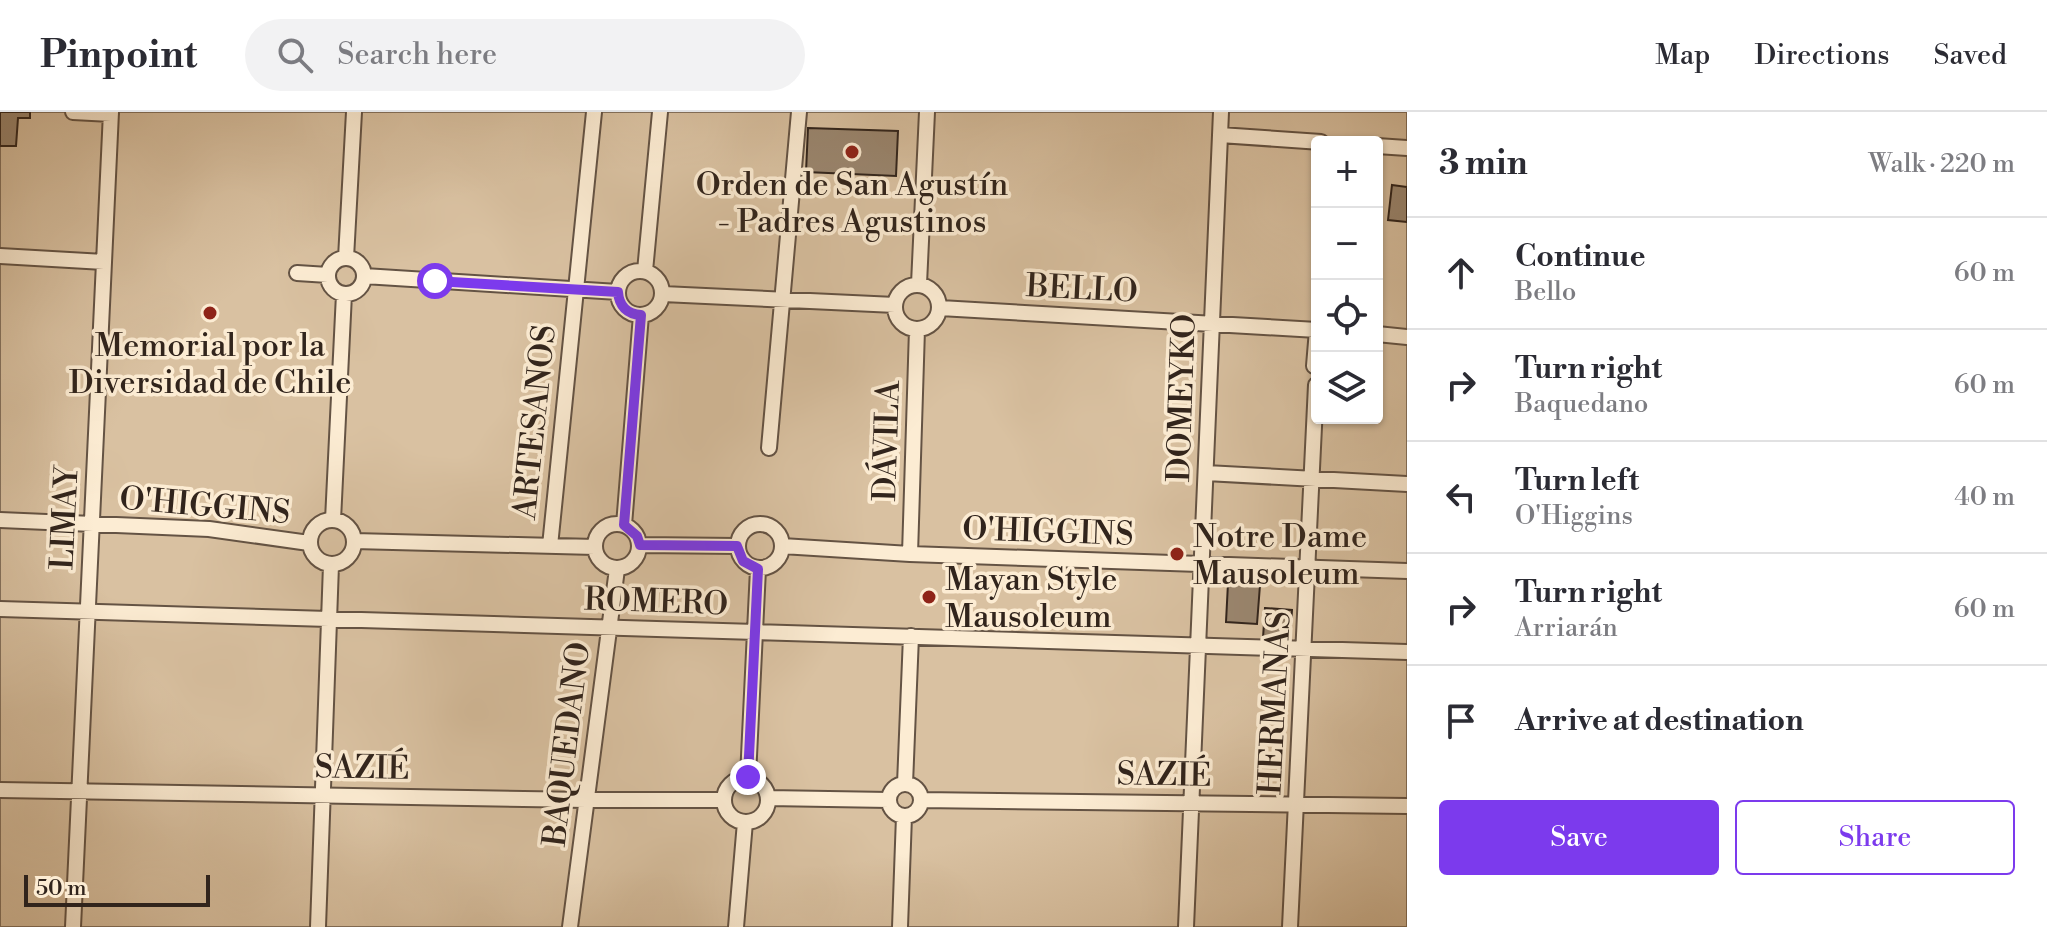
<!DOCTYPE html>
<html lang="en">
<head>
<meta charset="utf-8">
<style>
  body { margin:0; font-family:"Libre Bodoni",serif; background:#f2f2f3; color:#2b2b33 }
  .controls { position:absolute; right:24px; top:24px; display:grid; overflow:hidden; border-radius:8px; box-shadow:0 2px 6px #0004 }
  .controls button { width:72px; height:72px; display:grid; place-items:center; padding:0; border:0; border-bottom:2px solid #e1e1e2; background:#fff; color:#2b2b33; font:40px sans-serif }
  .scale { position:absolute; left:24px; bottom:20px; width:186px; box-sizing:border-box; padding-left:8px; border:4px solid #31241c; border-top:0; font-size:22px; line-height:28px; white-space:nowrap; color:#31241c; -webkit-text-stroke:6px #fcecd3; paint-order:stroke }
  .stop { position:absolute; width:24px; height:24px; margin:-18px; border:6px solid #7c3aed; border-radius:50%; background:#fff }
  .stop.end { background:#7c3aed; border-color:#fff; box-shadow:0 2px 8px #0008 }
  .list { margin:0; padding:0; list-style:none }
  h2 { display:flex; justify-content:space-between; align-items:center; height:104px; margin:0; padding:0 32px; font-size:34px }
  h2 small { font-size:26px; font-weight:400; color:#7c7c81 }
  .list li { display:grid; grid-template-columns:52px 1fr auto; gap:24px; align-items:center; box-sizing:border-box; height:112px; padding:0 32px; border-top:2px solid #e1e1e2 }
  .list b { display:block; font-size:30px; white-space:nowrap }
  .list p { margin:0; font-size:26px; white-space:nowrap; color:#7c7c81 }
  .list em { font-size:26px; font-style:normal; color:#7c7c81 }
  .actions { display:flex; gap:16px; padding:24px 32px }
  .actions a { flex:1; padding:18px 0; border:2px solid #7c3aed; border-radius:8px; text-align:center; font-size:28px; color:#7c3aed }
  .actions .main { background:#7c3aed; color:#fff }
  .icon { flex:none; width:44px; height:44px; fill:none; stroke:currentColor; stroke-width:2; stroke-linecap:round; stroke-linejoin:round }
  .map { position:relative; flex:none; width:1407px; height:815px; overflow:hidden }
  header { display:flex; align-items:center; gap:48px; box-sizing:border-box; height:112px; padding:0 40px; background:#fff; border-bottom:2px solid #e1e1e2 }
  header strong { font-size:38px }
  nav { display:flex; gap:44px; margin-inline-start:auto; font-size:28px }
  .search { width:560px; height:72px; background:#f2f2f3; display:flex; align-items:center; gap:20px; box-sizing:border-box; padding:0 28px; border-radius:44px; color:#7c7c81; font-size:30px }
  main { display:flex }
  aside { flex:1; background:#fff }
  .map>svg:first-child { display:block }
  .green { fill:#d9c1a1; stroke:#85725e; stroke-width:2; fill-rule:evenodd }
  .building { fill:#9a866f; stroke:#31241c; stroke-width:2 }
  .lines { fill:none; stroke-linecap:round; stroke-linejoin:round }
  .lane-casing { stroke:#645344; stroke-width:18 }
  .lane { stroke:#fcecd3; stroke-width:14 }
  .route { stroke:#7c3aed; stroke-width:10 }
  .poi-dot { fill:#8f2418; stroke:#fcecd3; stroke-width:3 }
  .labels { text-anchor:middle; stroke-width:7; stroke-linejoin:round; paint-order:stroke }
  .poi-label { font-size:32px; fill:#31241c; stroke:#fcecd3 }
  .street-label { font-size:32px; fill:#31241c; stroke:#fcecd3 }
</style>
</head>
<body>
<header>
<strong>Pinpoint</strong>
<div class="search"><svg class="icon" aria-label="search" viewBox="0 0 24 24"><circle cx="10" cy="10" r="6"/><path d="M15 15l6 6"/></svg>Search here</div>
<nav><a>Map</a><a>Directions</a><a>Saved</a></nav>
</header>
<main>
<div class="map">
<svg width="1407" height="815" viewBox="0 0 1407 815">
  <rect width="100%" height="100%" fill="#fbe1bc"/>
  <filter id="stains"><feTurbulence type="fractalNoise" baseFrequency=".0025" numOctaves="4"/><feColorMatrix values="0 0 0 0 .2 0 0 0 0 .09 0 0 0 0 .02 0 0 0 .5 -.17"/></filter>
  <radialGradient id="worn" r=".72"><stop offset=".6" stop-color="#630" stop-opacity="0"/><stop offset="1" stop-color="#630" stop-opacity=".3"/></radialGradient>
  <!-- green -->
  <path class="green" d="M 0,0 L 1407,0 L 1407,815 L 0,815 ZM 1317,30 L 1377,30 L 1377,306 L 1317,306 Z"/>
  <!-- building -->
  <path class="building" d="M 0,0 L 30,0 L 30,6 L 18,6 L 16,34 L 0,34 Z
    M 808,16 L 898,19 L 896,64 L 806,60 Z
    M 1392,73 L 1407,75 L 1407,110 L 1388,108 Z
    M 1228,471 L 1260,473 L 1257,512 L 1226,510 Z
    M 1265,496 L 1292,498 L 1290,528 L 1263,526 Z"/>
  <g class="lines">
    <defs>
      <path id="lane" d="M 73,0 L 111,2
        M 1220,23 L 1321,30
        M 1377,34 L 1407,36
        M 0,144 L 104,150
        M 346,146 L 354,0
        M328 164a18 18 0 1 1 36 0a18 18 0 1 1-36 0Z
        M618 181a22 22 0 1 1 44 0a22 22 0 1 1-44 0Z
        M 645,159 L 660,0
        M 297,161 L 328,163
        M 364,164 L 618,180
        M 919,172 L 927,0
        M895 195a22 22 0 1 1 44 0a22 22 0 1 1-44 0Z
        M 663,182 L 895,193
        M 940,196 L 1317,218
        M 1377,222 L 1407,225
        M 1314,254 L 1317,218
        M 769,336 L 799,0
        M 1206,361 L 1407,372
        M310 430a22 22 0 1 1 44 0a22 22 0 1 1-44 0Z
        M 0,408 L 209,417 L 309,431
        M 333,408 L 344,182
        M738 434a22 22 0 1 1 44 0a22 22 0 1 1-44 0Z
        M595 434a22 22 0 1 1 44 0a22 22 0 1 1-44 0Z
        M 624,413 L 641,203
        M 354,429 L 595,435
        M 640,433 L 737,434
        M 550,434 L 594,0
        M 782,434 L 910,442 L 1407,459
        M 910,442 L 917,217
        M 0,497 L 1407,540
        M 748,665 L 758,457
        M724 688a22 22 0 1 1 44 0a22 22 0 1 1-44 0Z
        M 905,672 L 911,524
        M889 688a16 16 0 1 1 32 0a16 16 0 1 1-32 0Z
        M 0,678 L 586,688 L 724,688
        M 768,686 L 889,688
        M 921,688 L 1407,694
        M 73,815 L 111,0
        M 318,815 L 331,453
        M 570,815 L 617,457
        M 736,815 L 745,710
        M 900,815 L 904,704
        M 1186,815 L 1221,0
        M 1290,815 L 1316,273"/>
    </defs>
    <!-- lane casing -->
    <use href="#lane" class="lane-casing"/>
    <!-- lane -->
    <use href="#lane" class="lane"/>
  </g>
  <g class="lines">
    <!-- route -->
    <path class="route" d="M 435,169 L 618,180 C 619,194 627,202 641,203 L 624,413 L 637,424 L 640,433 L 737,434 L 743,449 L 758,457 L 748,665"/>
  </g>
  <!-- markers -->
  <g class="poi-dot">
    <circle cx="852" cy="40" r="8"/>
    <circle cx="210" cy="201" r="8"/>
    <circle cx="1177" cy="442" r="8"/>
    <circle cx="929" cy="485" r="8"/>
  </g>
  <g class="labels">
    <!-- poi labels -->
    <g class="poi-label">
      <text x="852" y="83">Orden de San Agustín<tspan x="852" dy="37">- Padres Agustinos</tspan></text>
      <text x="210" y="244">Memorial por la<tspan x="210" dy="37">Diversidad de Chile</tspan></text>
      <text x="1193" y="435" text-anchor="start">Notre Dame<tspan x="1193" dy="37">Mausoleum</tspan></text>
      <text x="945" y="478" text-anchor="start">Mayan Style<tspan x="945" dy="37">Mausoleum</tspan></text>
    </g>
    <!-- street labels -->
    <g class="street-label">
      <text transform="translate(1082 176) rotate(3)" y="11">BELLO</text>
      <text transform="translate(1181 286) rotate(-88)" y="11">DOMEYKO</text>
      <text transform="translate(534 310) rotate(-84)" y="11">ARTESANOS</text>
      <text transform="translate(886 329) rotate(-88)" y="11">DÁVILA</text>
      <text transform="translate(205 393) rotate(5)" y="11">O'HIGGINS</text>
      <text transform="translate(64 406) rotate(-87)" y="11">LIMAY</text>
      <text transform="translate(1048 419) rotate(2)" y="11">O'HIGGINS</text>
      <text transform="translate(656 489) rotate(2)" y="11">ROMERO</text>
      <text transform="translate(1274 591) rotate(-87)" y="11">HERMANAS</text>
      <text transform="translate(566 632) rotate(-83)" y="11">BAQUEDANO</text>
      <text transform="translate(362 655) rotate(1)" y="11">SAZIÉ</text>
      <text transform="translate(1164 662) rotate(1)" y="11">SAZIÉ</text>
    </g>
  </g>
  <rect width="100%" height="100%" filter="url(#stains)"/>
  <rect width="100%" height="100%" fill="url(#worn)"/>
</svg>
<div class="controls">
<button>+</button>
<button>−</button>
<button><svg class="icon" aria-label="locate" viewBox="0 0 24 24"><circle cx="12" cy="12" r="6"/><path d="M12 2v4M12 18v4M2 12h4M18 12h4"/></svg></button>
<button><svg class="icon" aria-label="layers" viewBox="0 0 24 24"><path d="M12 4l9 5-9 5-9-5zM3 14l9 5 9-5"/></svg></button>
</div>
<div class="scale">50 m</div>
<div class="stop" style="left:435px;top:169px"></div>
<div class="stop end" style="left:748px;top:665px"></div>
</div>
<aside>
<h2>3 min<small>Walk · 220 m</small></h2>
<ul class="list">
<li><svg class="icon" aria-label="ahead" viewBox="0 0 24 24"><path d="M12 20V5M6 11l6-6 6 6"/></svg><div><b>Continue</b><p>Bello</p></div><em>60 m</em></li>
<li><svg class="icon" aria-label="right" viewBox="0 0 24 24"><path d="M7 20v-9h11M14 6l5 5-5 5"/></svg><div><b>Turn right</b><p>Baquedano</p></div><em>60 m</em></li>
<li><svg class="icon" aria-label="left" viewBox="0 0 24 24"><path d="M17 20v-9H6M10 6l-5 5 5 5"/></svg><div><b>Turn left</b><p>O'Higgins</p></div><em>40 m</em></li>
<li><svg class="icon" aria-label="right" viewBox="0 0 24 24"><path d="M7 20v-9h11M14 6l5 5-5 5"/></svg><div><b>Turn right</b><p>Arriarán</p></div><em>60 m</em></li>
<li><svg class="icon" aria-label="arrive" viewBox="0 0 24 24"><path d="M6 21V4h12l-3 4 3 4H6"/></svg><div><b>Arrive at destination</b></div></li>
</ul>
<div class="actions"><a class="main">Save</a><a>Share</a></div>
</aside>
</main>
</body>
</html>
